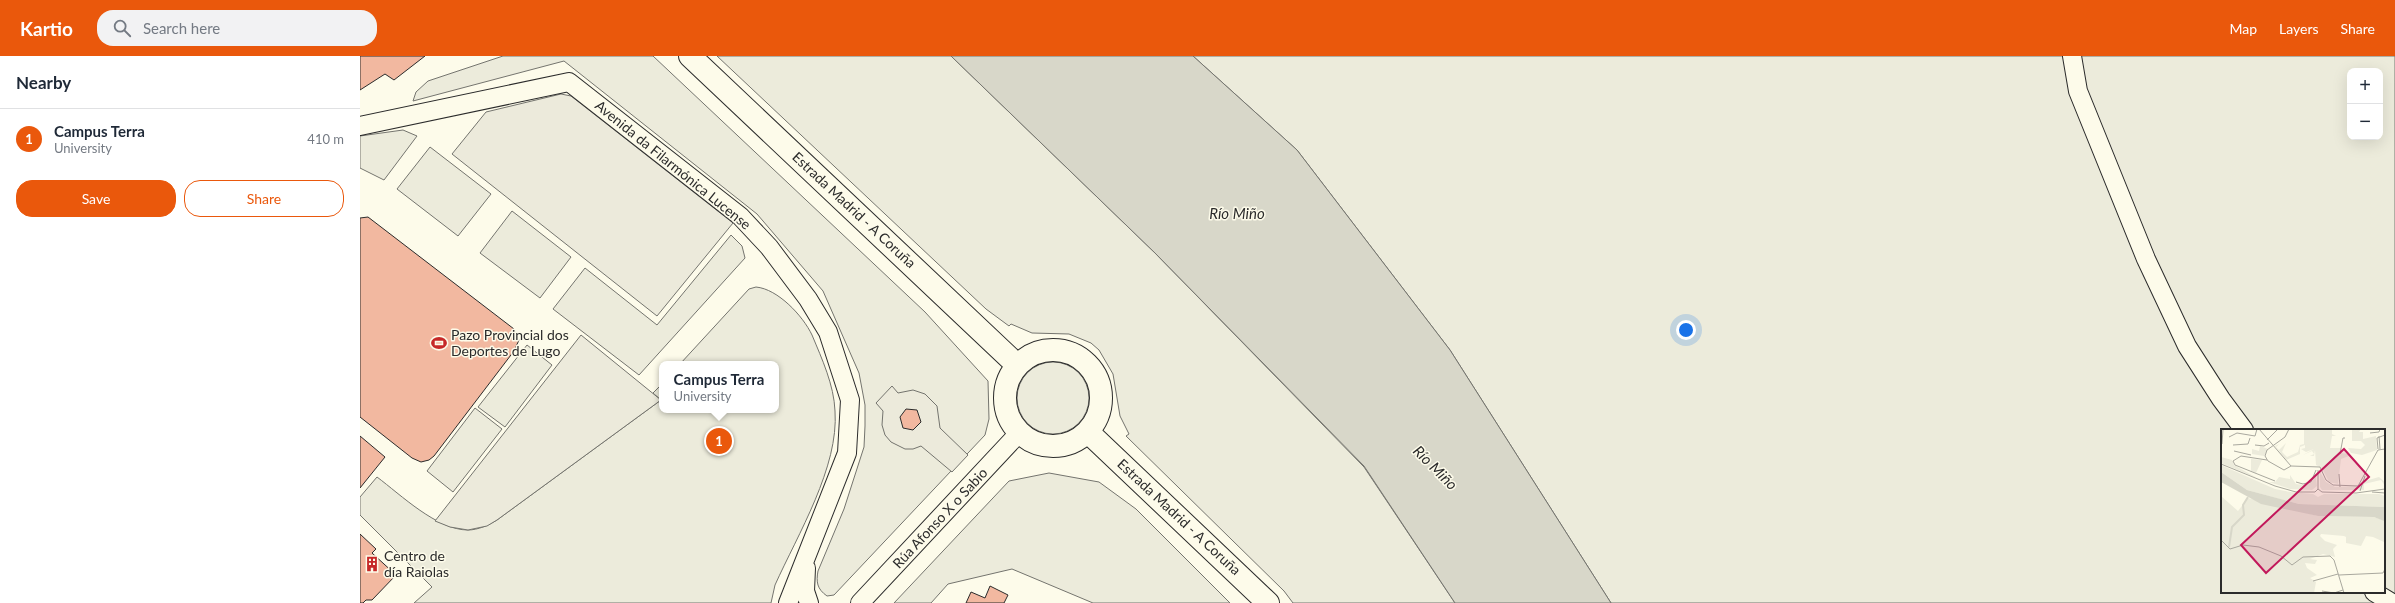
<!DOCTYPE html>
<html lang="en">
<head>
<meta charset="utf-8">
<style>
  body { margin:0; font-family:Lato,sans-serif; background:#f2f2f3; color:#1f2937 }
  .controls { position:absolute; right:12px; top:12px; display:grid; overflow:hidden; border-radius:8px; box-shadow:0 4px 16px #0002 }
  .controls button { width:36px; height:36px; display:grid; place-items:center; padding:0; border:0; border-bottom:1px solid #e0e1e3; background:#fff; color:#1f2937; font:20px sans-serif }
  .you { position:absolute; left:1326px; top:274px; width:14px; height:14px; margin:-10px; border:3px solid #fff; border-radius:50%; background:#1a73e8; box-shadow:0 0 0 6px #1a73e833 }
  .badge { display:grid; place-items:center; width:26px; height:26px; border-radius:50%; background:#ea580c; color:#fff; font-size:13px; font-weight:700 }
  .pin { position:absolute; translate:-50% -50%; border:2px solid #fff; box-shadow:0 1px 4px #0006 }
  .popup { position:absolute; left:299px; top:305px; width:120px; height:52px; box-sizing:border-box; display:grid; place-content:center; border-radius:8px; background:#fff; filter:drop-shadow(0 1px 3px #0005); font-size:13px; white-space:nowrap; color:#747a83 }
  .popup b { font-size:15px; color:#1f2937 }
  .popup::after { content:''; position:absolute; left:50%; top:100%; margin-left:-8px; border:8px solid transparent; border-top-color:#fff }
  .list { margin:0; padding:0; list-style:none }
  h2 { display:flex; justify-content:space-between; align-items:center; height:52px; margin:0; padding:0 16px; font-size:17px }
  h2 small { font-size:13px; font-weight:400; color:#747a83 }
  .list li { display:grid; grid-template-columns:26px 1fr auto; gap:12px; align-items:center; box-sizing:border-box; height:60px; padding:0 16px; border-top:1px solid #e0e1e3 }
  .list b { display:block; font-size:15px; white-space:nowrap }
  .list p { margin:0; font-size:13px; white-space:nowrap; color:#747a83 }
  .list em { font-size:13px; font-style:normal; color:#747a83 }
  .actions { display:flex; gap:8px; padding:12px 16px }
  .actions a { flex:1; padding:9px 0; border:1px solid #ea580c; border-radius:16px; text-align:center; font-size:14px; color:#ea580c }
  .actions .main { background:#ea580c; color:#fff }
  .icon { flex:none; width:22px; height:22px; fill:none; stroke:currentColor; stroke-width:2; stroke-linecap:round; stroke-linejoin:round }
  .map { position:relative; flex:none; width:2035px; height:547px; overflow:hidden }
  header { display:flex; align-items:center; gap:24px; box-sizing:border-box; height:56px; padding:0 20px; background:#ea580c; color:#fff }
  header strong { font-size:19px }
  nav { display:flex; gap:22px; margin-inline-start:auto; font-size:14px }
  .search { width:280px; height:36px; background:#f2f2f3; display:flex; align-items:center; gap:10px; box-sizing:border-box; padding:0 14px; border-radius:16px; color:#747a83; font-size:15px }
  main { display:flex }
  aside { flex:1; background:#fff }
  .map>svg:first-child { display:block }
  .green { fill:#ecebdb; stroke:#74746e; fill-rule:evenodd }
  .parking { fill:#eceadb; stroke:#74746e }
  .water { fill:#d8d7c9; stroke:#74746e }
  .building { fill:#f2b8a0; stroke:#2b2b2b }
  .lines { fill:none; stroke-linecap:round; stroke-linejoin:round }
  .minor-casing { stroke:#2b2b2b; stroke-width:20 }
  .highway-casing { stroke:#2b2b2b; stroke-width:24 }
  .minor { stroke:#fdfbea; stroke-width:18 }
  .highway { stroke:#fdfbea; stroke-width:22 }
  .labels { text-anchor:middle; stroke-width:3; stroke-linejoin:round; paint-order:stroke }
  .street-label { font-size:14px; fill:#2b2b2b; stroke:#fdfbea }
  .poi-label { font-size:14px; fill:#2b2b2b; stroke:#fdfbea; text-anchor:start }
  .water-label { font-size:15px; font-style:italic; fill:#2b2b2b; stroke:#fdfbea }
  .inset-river { fill:none; stroke:#d8d7c9; stroke-width:2 }
  .inset-road { fill:none; stroke:#a9a89e; stroke-width:1 }
  .view { fill:#c2185b; fill-opacity:0.15; stroke:#c2185b; stroke-width:2 }
  .inset-edge { fill:none; stroke:#2b2b2b; stroke-width:2 }
</style>
</head>
<body>
<header>
<strong>Kartio</strong>
<div class="search"><svg class="icon" aria-label="search" viewBox="0 0 24 24"><circle cx="10" cy="10" r="6"/><path d="M15 15l6 6"/></svg>Search here</div>
<nav><a>Map</a><a>Layers</a><a>Share</a></nav>
</header>
<main>
<aside>
<h2>Nearby<small></small></h2>
<ul class="list">
<li><span class="badge">1</span><div><b>Campus Terra</b><p>University</p></div><em>410 m</em></li>
</ul>
<div class="actions"><a class="main">Save</a><a>Share</a></div>
</aside>
<div class="map">
<svg width="2035" height="547" viewBox="0 0 2035 547">
  <rect width="100%" height="100%" fill="#fdfbea"/>
  <!-- green -->
  <path class="green" d="M 143,0 L 293,0 L 565,256 L 628,325 L 629,363 L 625,379 L 474,539 L 467,540 C 457,533 456,526 458,515 L 484,453 L 504,391 L 505,370 L 505,349 L 499,317 L 463,235 L 397,158 L 204,5 L 53,45 L 56,36 L 68,25 Z
    M 357,0 L 591,0 L 795,197 L 1004,411 L 1095,547 L 933,547 L 924,535 L 766,380 L 769,378 L 760,360 L 753,318 L 739,294 L 731,287 L 709,278 L 672,277 L 651,268 L 649,270 L 626,253 Z
    M 833,0 L 2035,0 L 2035,547 L 1251,547 L 1090,294 L 937,94 ZM 1990,15 L 2020,15 L 2020,81 L 1990,81 ZM 1862,374 L 2024,374 L 2024,536 L 1862,536 Z
    M 43,74 L 57,80 L 24,124 L 0,112 L 0,80 Z
    M 70,91 L 131,138 L 98,180 L 37,133 Z
    M 152,155 L 211,201 L 180,242 L 120,197 Z
    M 371,179 L 382,190 L 385,202 L 279,319 L 193,253 L 225,212 L 297,269 Z
    M 396,231 C 418,233 443,260 452,279 C 462,303 474,329 475,355 C 479,411 438,478 415,529 L 411,547 L 54,547 L 72,531 L 0,459 L 0,441 L 17,421 C 41,439 77,474 108,474 C 118,474 129,469 137,464 L 301,344 L 293,337 L 302,328 L 302,354 L 416,354 L 416,308 L 320,308 L 389,233 Z
    M 167,289 L 192,309 L 145,371 L 118,351 Z
    M657 342a36 36 0 1 1 72 0a36 36 0 1 1-72 0Z
    M 115,352 L 142,373 L 93,436 L 67,415 Z
    M 689,417 L 739,426 L 776,453 L 870,547 L 733,547 L 652,513 L 588,528 L 571,547 L 534,547 L 649,425 Z"/>
  <!-- parking -->
  <path class="parking" d="M 201,38 L 211,40 L 373,167 L 297,260 L 92,98 L 126,56 Z
    M 221,279 L 301,344 L 137,464 L 127,470 L 108,474 L 90,471 L 75,465 Z
    M 532,330 L 538,337 L 553,334 L 565,338 L 577,350 L 580,372 L 608,399 L 592,416 L 561,390 L 553,393 L 545,393 L 531,386 L 525,379 L 522,369 L 523,355 L 516,347 Z"/>
  <!-- water -->
  <path class="water" d="M 591,0 L 833,0 L 937,94 L 1090,294 L 1251,547 L 1095,547 L 1004,410 L 795,197 Z"/>
  <!-- building -->
  <path class="building" d="M 0,0 L 65,0 L 34,24 L 25,18 L 0,34 Z
    M 8,161 L 154,273 L 159,284 L 154,295 L 74,400 L 69,404 L 61,406 L 52,402 L 0,361 L 0,162 Z
    M 546,353 L 557,354 L 561,366 L 553,374 L 543,372 L 540,361 Z
    M 0,380 L 25,401 L 0,432 Z
    M 0,478 L 16,493 L 12,497 L 36,519 L 12,544 L 6,544 L 3,547 L 0,547 Z
    M 630,530 L 648,539 L 644,547 L 606,547 L 611,536 L 625,542 Z"/>
  <g class="lines">
    <defs>
      <path id="minor" d="M 1712,0 L 1718,35 L 1786,203 L 1827,290 L 1861,343 L 1884,374
        M 0,70 L 209,26 L 380,160 L 409,191 L 448,243 L 468,276 L 490,344 L 487,397 L 428,547
        M 446,512 L 445,535 L 449,547
        M 2014,536 L 2032,547
        M 500,547 L 659,377"/>
      <path id="highway" d="M 330,0 L 657,309
        M645 342a48 48 0 1 1 96 0a48 48 0 1 1-96 0Z
        M 728,376 L 908,547"/>
    </defs>
    <!-- minor casing -->
    <use href="#minor" class="minor-casing"/>
    <!-- highway casing -->
    <use href="#highway" class="highway-casing"/>
    <!-- minor -->
    <use href="#minor" class="minor"/>
    <!-- highway -->
    <use href="#highway" class="highway"/>
  </g>
  <!-- icons -->
  <defs>
    <symbol id="stadium-bare" viewBox="-9 -9 18 18"><path d="M0-5a6.5 5 0 1 0 0 10a6.5 5 0 1 0 0-10ZM-3.5-1.8h7v3.6h-7Z" fill="#c62828" stroke="#fdfbea" stroke-width="2.5" paint-order="stroke"/></symbol>
    <symbol id="building-bare" viewBox="-9 -9 18 18"><path d="M-4-6H4V6H1V3H-1V6H-4ZM-2.5-4.3h1.7v1.8h-1.7ZM.8-4.3h1.7v1.8H.8ZM-2.5-1h1.7V.8h-1.7ZM.8-1h1.7V.8H.8Z" fill="#c62828" stroke="#fdfbea" stroke-width="2.5" paint-order="stroke"/></symbol>
  </defs>
  <g fill-rule="evenodd">
    <use href="#stadium-bare" x="68" y="276" width="22" height="22"/>
    <use href="#building-bare" x="1" y="497" width="22" height="22"/>
  </g>
  <g class="labels">
    <!-- street labels -->
    <g class="street-label">
      <text transform="translate(313 109) rotate(39)" y="5">Avenida da Filarmónica Lucense</text>
      <text transform="translate(494 154) rotate(43)" y="5">Estrada Madrid - A Coruña</text>
      <text transform="translate(819 461) rotate(43)" y="5">Estrada Madrid - A Coruña</text>
      <text transform="translate(580 462) rotate(-47)" y="5">Rúa Afonso X o Sabio</text>
    </g>
    <!-- poi labels -->
    <g class="poi-label">
      <text x="91" y="284">Pazo Provincial dos<tspan x="91" dy="16">Deportes de Lugo</tspan></text>
      <text x="24" y="505">Centro de<tspan x="24" dy="16">día Raiolas</tspan></text>
    </g>
    <!-- water labels -->
    <g class="water-label">
      <text x="877" y="163">Río Miño</text>
      <text transform="translate(1075 412) rotate(45)" y="5">Río Miño</text>
    </g>
  </g>
  <!-- overview -->
  <g transform="translate(1861 373)">
    <rect width="164" height="164" fill="#fdfbea"/>
    <path d="M 83,0 L 111,0 L 111,5 L 115,7 L 111,7 L 109,19 L 120,19 L 120,24 L 128,25 L 128,27 L 120,30 L 117,55 L 108,53 L 101,39 L 95,36 L 94,21 L 93,27 L 89,27 L 93,25 L 91,22 L 82,26 L 93,20 L 85,23 L 80,20 L 84,19 L 84,16 L 79,18 L 79,25 L 65,31 L 54,17 L 58,15 L 55,18 L 58,21 L 65,14 L 61,23 L 66,28 L 77,23 L 79,16 L 83,15 ZM 131,0 L 140,0 L 138,3 L 142,3 L 142,10 L 155,7 L 156,21 L 141,26 L 130,24 L 127,19 L 140,20 L 144,16 L 140,12 L 131,12 ZM 39,17 L 47,20 L 43,27 L 31,25 L 31,20 L 38,22 ZM 0,28 L 11,31 L 13,36 L 36,49 L 0,34 ZM 30,30 L 41,31 L 35,44 L 30,42 ZM 0,36 L 54,60 L 69,63 L 92,65 L 97,68 L 103,65 L 158,65 L 164,67 L 164,78 L 78,75 L 55,69 L 26,61 L 0,43 ZM 94,43 L 96,57 L 91,61 L 69,60 L 48,53 L 54,53 L 58,48 L 69,50 L 69,46 L 75,55 L 83,56 L 91,53 ZM 99,43 L 105,53 L 114,58 L 138,57 L 144,48 L 142,55 L 144,52 L 158,48 L 164,53 L 164,57 L 160,51 L 143,55 L 143,61 L 101,61 L 99,58 ZM 0,67 L 17,82 L 27,69 L 97,87 L 153,88 L 164,92 L 164,122 L 163,113 L 152,108 L 145,107 L 140,117 L 125,114 L 125,108 L 123,107 L 100,105 L 99,107 L 104,112 L 116,116 L 112,120 L 114,128 L 102,125 L 89,130 L 96,131 L 94,135 L 84,134 L 86,139 L 96,146 L 89,149 L 95,153 L 93,164 L 0,164 Z" fill="#ecebdb"/>
    <path d="M 0,43 L 26,61 L 78,75 L 164,78 L 164,96 L 163,92 L 153,88 L 97,87 L 40,75 L 0,53 Z" fill="#d8d7c9"/>
    <path class="inset-river" d="M 8,118 L 11,98 L 23,86 L 22,76 L 27,68"/>
    <path class="inset-road" d="M 38,0 L 70,37 L 99,38M 68,0 L 64,8 L 46,21 L 44,27 L 47,32 L 63,41 L 70,37M 149,4 L 158,3 L 159,0M 158,7 L 159,20M 8,8 L 16,4 L 34,7 L 36,0M 46,11 L 57,0M 1,15 L 2,0M 12,16 L 27,15 L 29,9M 34,16 L 43,17 L 48,14M 157,20 L 156,9 L 164,6M 13,22 L 30,26M 119,25 L 122,9 L 124,9M 46,31 L 20,27 L 12,32 L 14,36 L 54,52M 0,35 L 54,57 L 75,63 L 94,63 L 97,60 L 101,63 L 135,64 L 164,60M 99,38 L 105,51 L 112,56 L 137,57 L 157,21 L 164,20M 97,41 L 97,60M 118,45 L 119,58M 75,53 L 82,55 L 90,53 L 95,41M 139,62 L 144,47M 151,63 L 164,64M 0,111 L 9,120 L 22,116 L 38,118 L 60,127 L 71,136 L 82,128 L 109,127 L 113,131 L 123,164M 118,146 L 162,144 L 164,140M 92,152 L 117,145M 101,162 L 113,164 L 122,161"/>
    <path class="view" d="M 123,20 L 148,48 L 45,144 L 20,116 Z"/>
    <rect width="164" height="164" class="inset-edge"/>
  </g>
</svg>
<div class="controls">
<button>+</button>
<button>−</button>
</div>
<div class="you"></div>
<div class="pin badge" style="left:359px;top:385px">1</div>
<div class="popup"><b>Campus Terra</b>University</div>
</div>
</main>
</body>
</html>
